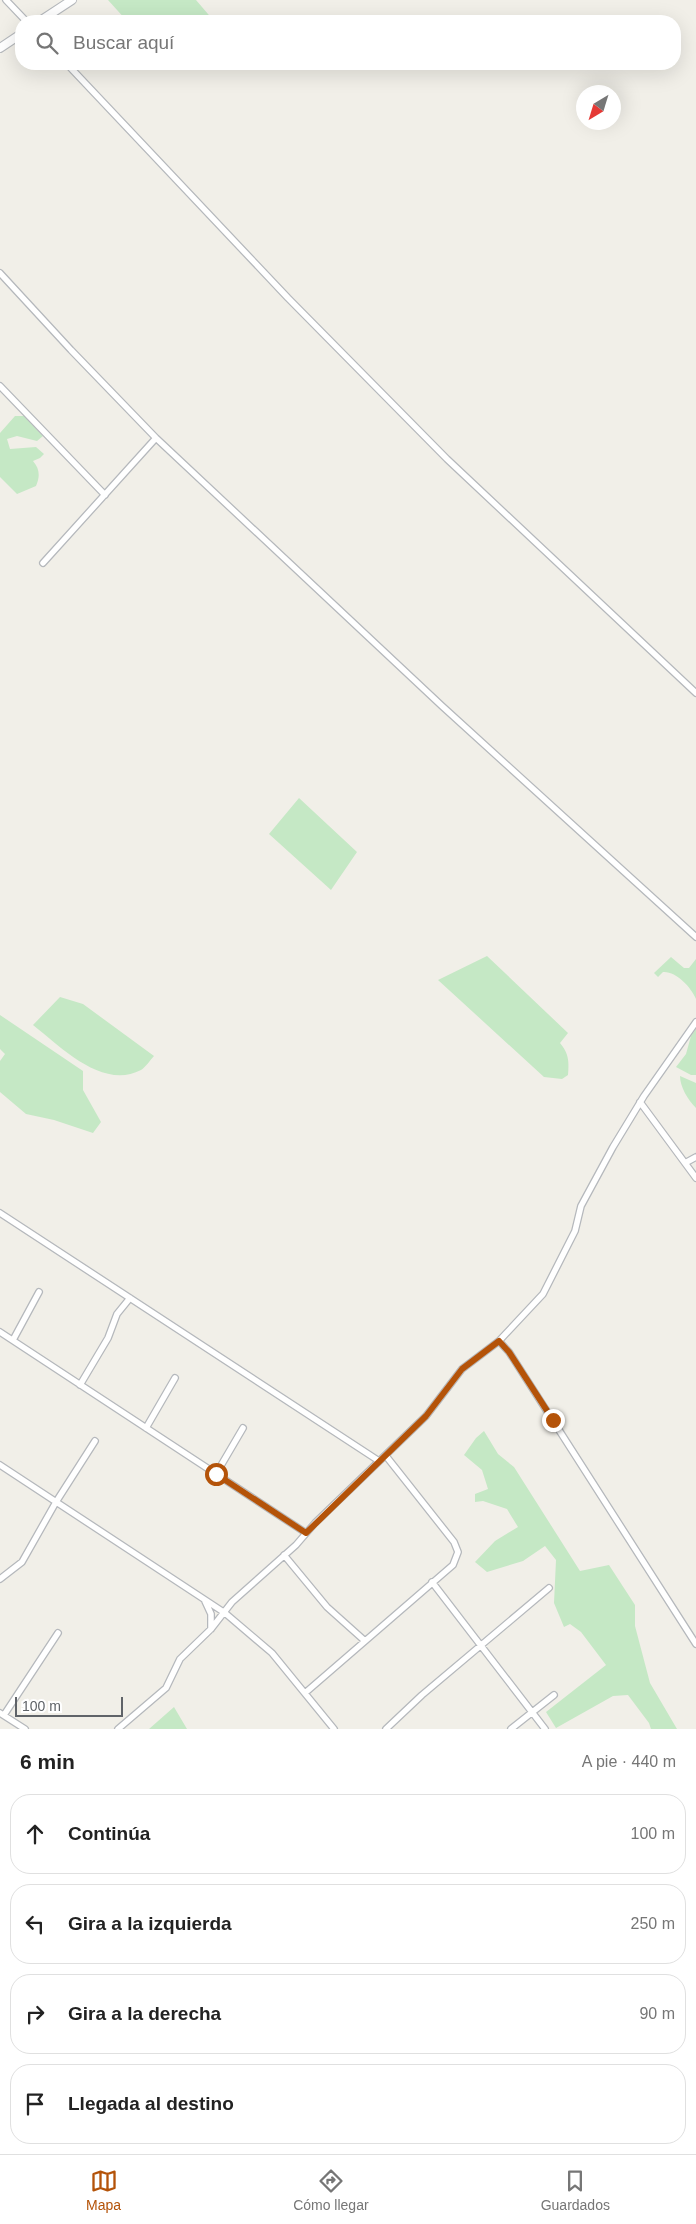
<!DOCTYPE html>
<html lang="es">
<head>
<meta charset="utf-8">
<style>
  body { margin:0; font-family:Arial,sans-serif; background:#f2f2f2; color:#222 }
  .compass { position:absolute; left:576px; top:85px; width:45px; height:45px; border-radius:50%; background:#fff; box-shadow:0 5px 20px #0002; rotate:218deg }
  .scale { position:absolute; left:15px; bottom:12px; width:108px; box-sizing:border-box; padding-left:5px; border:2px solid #5f6368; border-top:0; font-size:14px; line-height:18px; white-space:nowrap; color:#5f6368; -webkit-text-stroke:4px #fff; paint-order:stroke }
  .stop { position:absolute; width:15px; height:15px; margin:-11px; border:4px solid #b45309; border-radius:50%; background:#fff }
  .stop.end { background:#b45309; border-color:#fff; box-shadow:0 1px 5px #0008 }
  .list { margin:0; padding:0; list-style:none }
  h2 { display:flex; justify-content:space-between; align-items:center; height:65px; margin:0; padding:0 20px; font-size:21px }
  h2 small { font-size:16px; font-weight:400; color:#767676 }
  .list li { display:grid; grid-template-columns:32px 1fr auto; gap:15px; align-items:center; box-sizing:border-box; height:80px; margin:0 10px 10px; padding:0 10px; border:1px solid #e0e0e0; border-radius:20px }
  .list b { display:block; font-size:19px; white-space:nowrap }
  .list em { font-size:16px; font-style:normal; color:#767676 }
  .icon { flex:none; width:28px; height:28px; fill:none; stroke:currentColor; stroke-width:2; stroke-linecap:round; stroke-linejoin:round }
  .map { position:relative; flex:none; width:696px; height:1729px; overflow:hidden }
  .search { position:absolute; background:#fff; box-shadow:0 5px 20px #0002; left:15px; right:15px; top:15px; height:55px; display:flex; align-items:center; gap:12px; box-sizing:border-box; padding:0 18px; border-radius:20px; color:#767676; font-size:19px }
  .sheet { height:425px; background:#fff }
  nav { display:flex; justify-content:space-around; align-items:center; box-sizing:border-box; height:70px; border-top:1px solid #e0e0e0; background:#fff; font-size:14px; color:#767676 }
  nav a { display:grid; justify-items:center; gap:2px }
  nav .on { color:#b45309 }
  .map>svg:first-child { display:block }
  .green { fill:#c5e8c5 }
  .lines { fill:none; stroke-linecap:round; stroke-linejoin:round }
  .minor-casing { stroke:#b5b8bc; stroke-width:8 }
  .tertiary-casing { stroke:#b5b8bc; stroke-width:10 }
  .minor { stroke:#fff; stroke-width:5.5 }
  .tertiary { stroke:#fff; stroke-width:8 }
  .route { stroke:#b45309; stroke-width:6 }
</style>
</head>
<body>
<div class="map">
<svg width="696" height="1729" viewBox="0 0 696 1729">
  <rect width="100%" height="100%" fill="#f1efe8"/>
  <!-- green -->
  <path class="green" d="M 108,0 L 196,0 L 214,21 L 127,21 Z
    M 15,416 L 24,416 L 43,436 L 37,441 L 17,436 L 7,439 L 10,449 L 36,447 L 44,454 L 40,458 L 33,461 C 40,469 40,477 36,486 L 17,494 L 0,477 L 0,433 Z
    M 299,798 L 357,852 L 331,890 L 269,834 Z
    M 487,956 L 568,1033 L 560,1043 C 569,1054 569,1061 568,1075 L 562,1079 L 544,1077 L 438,980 Z
    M 671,957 L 684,968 L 689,968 L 696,959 L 696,999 C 691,987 676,971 663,972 L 658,977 L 654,973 Z
    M 60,997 L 83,1004 L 154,1056 C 150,1060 146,1067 141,1070 C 103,1090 62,1048 33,1025 Z
    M 0,1015 L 83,1071 L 83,1090 L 101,1122 L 93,1133 L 54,1120 L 26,1114 L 0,1092 L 0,1061 L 5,1054 L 0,1049 Z
    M 696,1029 L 696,1075 L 691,1075 L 676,1067 L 686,1054 L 691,1036 Z
    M 680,1076 L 696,1083 L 696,1108 C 688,1100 680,1087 680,1076 Z
    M 484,1431 L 498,1454 L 514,1467 L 580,1571 L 609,1565 L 635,1605 L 635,1626 L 650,1683 L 677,1729 L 651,1729 L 649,1723 L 628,1695 L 613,1696 L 556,1728 L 546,1712 L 606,1665 L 581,1632 L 570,1624 L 564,1627 L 554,1603 L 556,1560 L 545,1546 L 523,1561 L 487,1572 L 475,1562 L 495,1541 L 518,1527 L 507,1509 L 483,1501 L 475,1502 L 475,1494 L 488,1489 L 482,1470 L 464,1455 L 476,1438 Z
    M 174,1707 L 187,1729 L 149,1729 Z"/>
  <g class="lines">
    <defs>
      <path id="minor" d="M 6,0 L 26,21
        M 67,64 L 288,298 L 447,459 L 696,693
        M 0,273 L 71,350 L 156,438 L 442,706 L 696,937
        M 0,386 L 105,495
        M 43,563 L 156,438
        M 640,1102 L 696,1178
        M 685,1163 L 696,1157
        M 0,1213 L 379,1461
        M 0,1332 L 306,1533
        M 13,1340 L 39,1292
        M 499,1341 L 509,1352 L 696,1644
        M 80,1385 L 108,1338 L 117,1314 L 130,1298
        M 146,1428 L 175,1378
        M 0,1465 L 225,1613 L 272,1653 L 334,1729
        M 216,1474 L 243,1428
        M 284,1555 L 327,1607 L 365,1641
        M 0,1579 L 22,1562 L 56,1502 L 95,1441
        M 432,1582 L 545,1729
        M 205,1601 L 211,1614 L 211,1629
        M 305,1693 L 453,1565 L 458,1552 L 454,1542 L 386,1456
        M 0,1713 L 25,1729
        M 4,1715 L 58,1633
        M 118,1729 L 166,1688 L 180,1659 L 211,1629 L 232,1602 L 296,1545 L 315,1523 L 426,1416 L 462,1369 L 499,1341 L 543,1294 L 575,1231 L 581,1206 L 613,1147 L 644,1096 L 696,1022
        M 386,1729 L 422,1695 L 549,1588
        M 511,1729 L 554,1695"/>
      <path id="tertiary" d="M 40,21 L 72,0
        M 0,48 L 21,34"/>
    </defs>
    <!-- minor casing -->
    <use href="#minor" class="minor-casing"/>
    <!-- tertiary casing -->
    <use href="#tertiary" class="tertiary-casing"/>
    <!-- minor -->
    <use href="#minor" class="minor"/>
    <!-- tertiary -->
    <use href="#tertiary" class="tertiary"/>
  </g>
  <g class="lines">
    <!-- route -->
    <path class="route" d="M 216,1474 L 306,1533 L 426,1416 L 462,1369 L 499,1341 L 509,1352 L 553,1420"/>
  </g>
</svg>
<svg class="compass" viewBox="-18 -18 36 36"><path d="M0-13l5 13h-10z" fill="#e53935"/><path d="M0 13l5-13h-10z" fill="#767676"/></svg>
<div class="scale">100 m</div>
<div class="stop" style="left:216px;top:1474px"></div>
<div class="stop end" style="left:553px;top:1420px"></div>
<div class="search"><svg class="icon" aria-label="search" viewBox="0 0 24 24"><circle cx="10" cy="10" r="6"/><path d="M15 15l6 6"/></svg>Buscar aquí</div>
</div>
<section class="sheet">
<h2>6 min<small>A pie · 440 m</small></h2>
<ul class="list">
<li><svg class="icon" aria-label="ahead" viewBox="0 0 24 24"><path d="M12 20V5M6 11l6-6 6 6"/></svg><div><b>Continúa</b></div><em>100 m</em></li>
<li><svg class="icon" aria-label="left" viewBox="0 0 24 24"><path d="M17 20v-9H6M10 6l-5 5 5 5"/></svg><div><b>Gira a la izquierda</b></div><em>250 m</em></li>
<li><svg class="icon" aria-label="right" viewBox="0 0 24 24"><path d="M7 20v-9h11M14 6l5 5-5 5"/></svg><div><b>Gira a la derecha</b></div><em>90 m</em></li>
<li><svg class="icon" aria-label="arrive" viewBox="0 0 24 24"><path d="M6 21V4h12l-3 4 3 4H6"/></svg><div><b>Llegada al destino</b></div></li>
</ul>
</section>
<nav>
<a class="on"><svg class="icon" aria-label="map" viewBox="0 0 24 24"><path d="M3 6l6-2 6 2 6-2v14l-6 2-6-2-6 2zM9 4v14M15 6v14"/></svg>Mapa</a>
<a><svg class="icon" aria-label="directions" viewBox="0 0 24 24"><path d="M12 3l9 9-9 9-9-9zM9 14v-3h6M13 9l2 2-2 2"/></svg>Cómo llegar</a>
<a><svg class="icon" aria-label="saved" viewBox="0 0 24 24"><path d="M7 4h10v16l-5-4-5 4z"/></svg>Guardados</a>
</nav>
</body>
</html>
